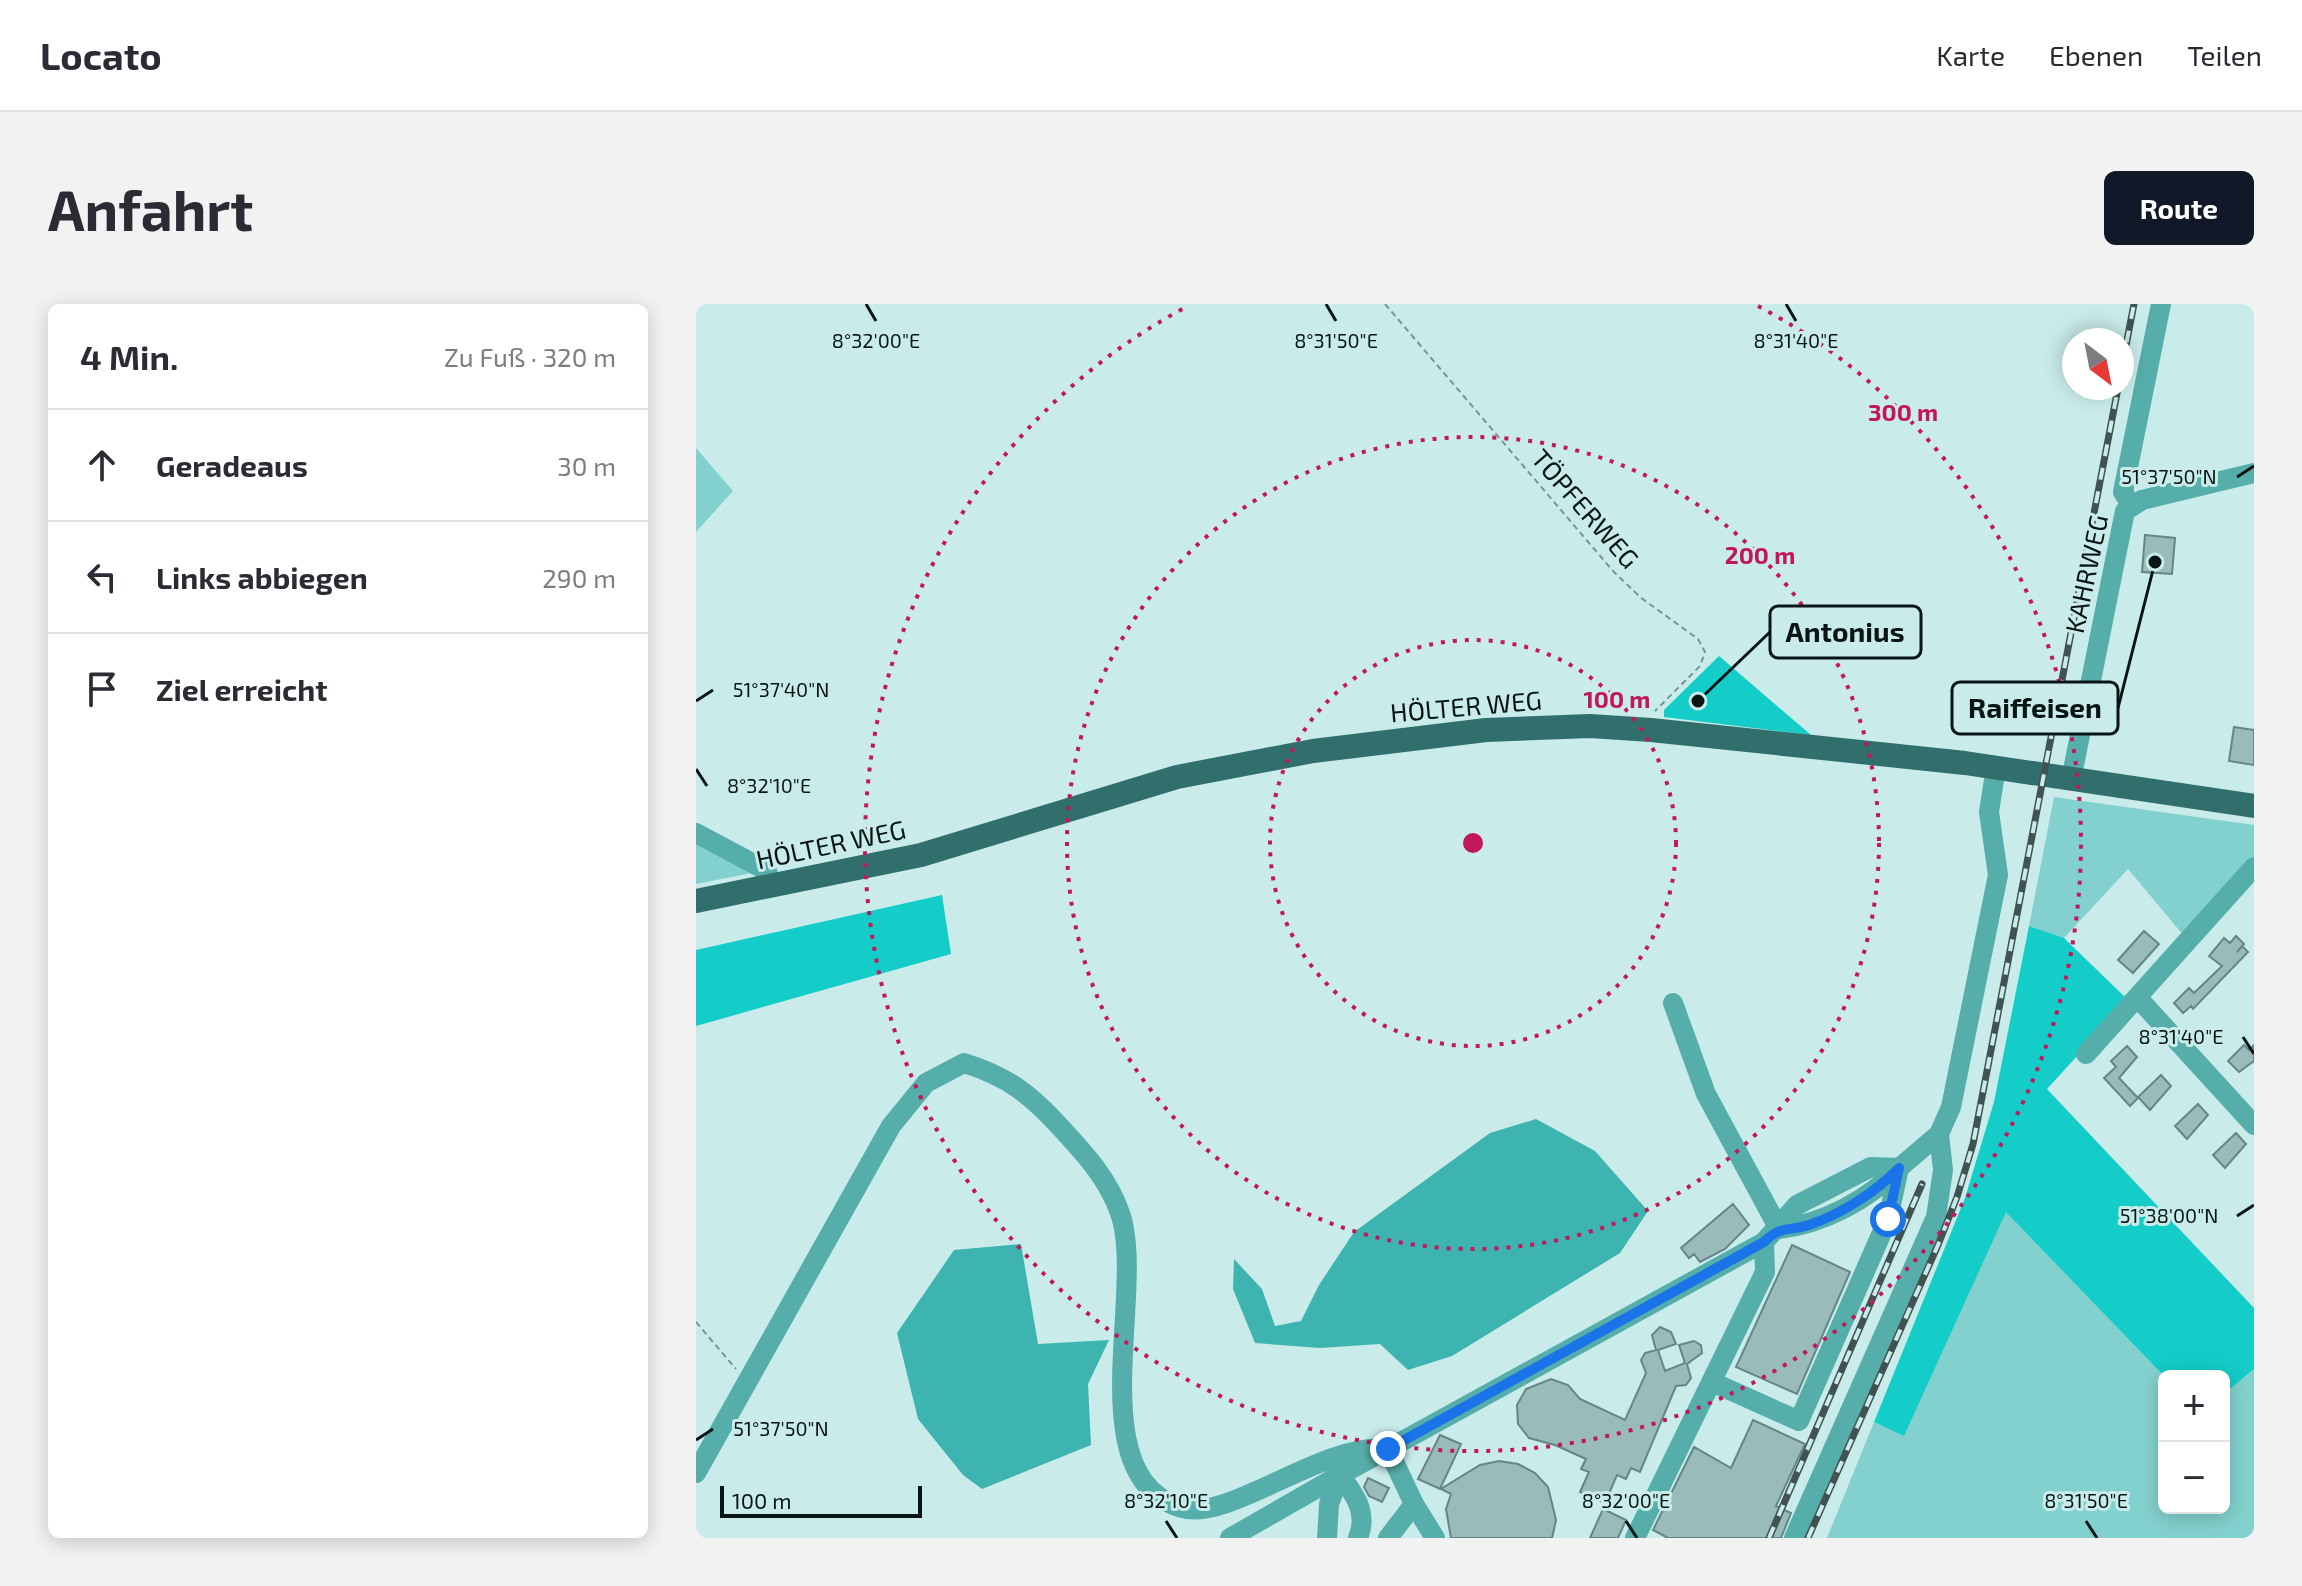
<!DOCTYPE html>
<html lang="de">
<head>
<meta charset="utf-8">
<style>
  body { margin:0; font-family:"Exo 2",sans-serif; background:#f2f2f3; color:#2b2b33 }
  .controls { position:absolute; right:24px; bottom:24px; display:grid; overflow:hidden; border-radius:12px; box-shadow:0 4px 20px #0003 }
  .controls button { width:72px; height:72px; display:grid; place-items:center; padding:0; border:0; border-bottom:2px solid #e1e1e2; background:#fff; color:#2b2b33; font:40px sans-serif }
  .compass { position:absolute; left:1366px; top:24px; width:72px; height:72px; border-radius:50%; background:#fff; box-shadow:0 4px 20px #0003; rotate:148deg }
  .scale { position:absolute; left:24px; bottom:20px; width:202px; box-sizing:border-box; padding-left:8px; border:4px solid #081514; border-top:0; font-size:22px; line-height:28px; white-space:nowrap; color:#081514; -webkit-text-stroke:6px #c9ecea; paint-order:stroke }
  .stop { position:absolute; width:24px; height:24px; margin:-18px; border:6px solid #1a73e8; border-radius:50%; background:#fff }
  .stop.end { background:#1a73e8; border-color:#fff; box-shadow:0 2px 8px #0008 }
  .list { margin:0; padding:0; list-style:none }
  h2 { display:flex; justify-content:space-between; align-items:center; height:104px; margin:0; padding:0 32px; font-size:34px }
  h2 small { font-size:26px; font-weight:400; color:#7c7c81 }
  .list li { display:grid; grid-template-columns:52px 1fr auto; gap:24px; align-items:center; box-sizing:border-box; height:112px; padding:0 32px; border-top:2px solid #e1e1e2 }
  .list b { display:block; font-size:30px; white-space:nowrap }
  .list em { font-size:26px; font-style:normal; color:#7c7c81 }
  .icon { flex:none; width:44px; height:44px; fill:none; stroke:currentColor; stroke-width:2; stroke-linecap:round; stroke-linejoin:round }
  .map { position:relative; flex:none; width:1558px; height:1234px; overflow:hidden; border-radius:12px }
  header { display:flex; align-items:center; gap:48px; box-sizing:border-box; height:112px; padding:0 40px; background:#fff; border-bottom:2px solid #e1e1e2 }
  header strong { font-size:38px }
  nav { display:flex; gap:44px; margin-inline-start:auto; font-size:28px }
  .intro { display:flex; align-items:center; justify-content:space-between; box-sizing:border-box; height:192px; padding:0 48px }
  h1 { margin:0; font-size:56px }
  .button { padding:20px 36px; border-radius:12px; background:#111827; color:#fff; font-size:28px; font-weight:700 }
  main { display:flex; gap:48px; padding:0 48px }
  aside { flex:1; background:#fff; border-radius:12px; box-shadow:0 4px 20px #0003 }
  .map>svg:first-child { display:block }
  .green { fill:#83d1ce }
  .forest { fill:#14ccc8 }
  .water { fill:#3eb4b0 }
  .building { fill:#99bcba; stroke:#658684; stroke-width:2 }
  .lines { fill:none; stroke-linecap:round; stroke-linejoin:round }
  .path { stroke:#7a9493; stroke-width:2; stroke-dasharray:6 4; stroke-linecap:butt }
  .minor { stroke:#56aeab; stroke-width:20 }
  .major { stroke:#306f6c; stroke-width:24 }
  .rail-casing { stroke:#405352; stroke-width:7 }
  .rail { stroke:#c9ecea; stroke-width:4; stroke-dasharray:12; stroke-linecap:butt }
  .route { stroke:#1a73e8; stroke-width:10 }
  .ticks { fill:none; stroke:#081514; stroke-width:3 }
  .ring { fill:none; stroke:#c2185b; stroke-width:4; stroke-dasharray:4 8 }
  .labels { text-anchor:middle; stroke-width:6; stroke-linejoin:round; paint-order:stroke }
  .street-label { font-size:26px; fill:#081514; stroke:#c9ecea }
  .ticks-label { font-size:20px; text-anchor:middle; fill:#081514; stroke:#c9ecea; stroke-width:6; stroke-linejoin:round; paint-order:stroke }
  .centre { fill:#c2185b; stroke:#c9ecea; stroke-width:4 }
  .ring-label { font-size:24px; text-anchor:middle; font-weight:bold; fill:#c2185b; stroke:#c9ecea; stroke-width:6; stroke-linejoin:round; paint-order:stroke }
  .leader { fill:none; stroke:#081514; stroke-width:3 }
  .callout-dot { fill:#081514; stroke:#c9ecea; stroke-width:3 }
  .callout { fill:#c9ecea; stroke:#081514; stroke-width:3 }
  .callout-label { font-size:28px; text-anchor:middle; font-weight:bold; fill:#081514 }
</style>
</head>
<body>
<header>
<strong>Locato</strong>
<nav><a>Karte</a><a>Ebenen</a><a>Teilen</a></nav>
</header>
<div class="intro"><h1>Anfahrt</h1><a class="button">Route</a></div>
<main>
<aside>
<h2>4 Min.<small>Zu Fuß · 320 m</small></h2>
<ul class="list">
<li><svg class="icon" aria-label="ahead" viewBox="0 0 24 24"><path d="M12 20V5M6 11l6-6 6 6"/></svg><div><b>Geradeaus</b></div><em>30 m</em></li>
<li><svg class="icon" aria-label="left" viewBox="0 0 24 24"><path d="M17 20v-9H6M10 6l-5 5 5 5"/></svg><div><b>Links abbiegen</b></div><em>290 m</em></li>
<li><svg class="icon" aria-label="arrive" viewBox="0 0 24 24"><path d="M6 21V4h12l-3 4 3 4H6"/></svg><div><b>Ziel erreicht</b></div></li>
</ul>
</aside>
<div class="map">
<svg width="1558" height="1234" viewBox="0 0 1558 1234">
  <rect width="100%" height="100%" fill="#c9ecea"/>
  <!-- green -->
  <path class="green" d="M 0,144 L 37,187 L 0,228 Z
    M 1358,493 L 1558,521 L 1558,556 L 1488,632 L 1432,565 L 1368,634 L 1333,622 Z
    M 0,538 L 56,569 L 0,580 Z
    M 1310,907 L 1468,1072 L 1468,1204 L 1528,1204 L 1528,1090 L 1558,1065 L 1558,1234 L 1131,1234 L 1178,1118 L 1208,1131 Z"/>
  <!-- forest -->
  <path class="forest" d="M 1023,352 L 1115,431 L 968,413 L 968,406 Z
    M 246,591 L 255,650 L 0,722 L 0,646 Z
    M 1333,622 L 1368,634 L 1432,696 L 1351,785 L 1558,1004 L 1558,1065 L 1528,1090 L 1528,1072 L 1468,1072 L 1310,908 L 1208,1132 L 1178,1118 L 1269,894 L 1298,798 Z"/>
  <!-- water -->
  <path class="water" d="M 840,815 L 899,847 L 952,907 L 924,949 L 756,1052 L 712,1066 L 684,1040 L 624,1044 L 559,1039 L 537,985 L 538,955 L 566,985 L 579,1022 L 605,1017 L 623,981 L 658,928 L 794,829 Z
    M 325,940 L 342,1040 L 413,1036 L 392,1080 L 395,1141 L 286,1185 L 267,1171 L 222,1115 L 201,1029 L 258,946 Z"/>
  <!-- building -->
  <path class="building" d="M 1449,231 L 1479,234 L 1476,270 L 1446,268 Z
    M 1538,423 L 1558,426 L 1558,461 L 1533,457 Z
    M 1448,627 L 1463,640 L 1437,669 L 1422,656 Z
    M 1540,632 L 1548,640 L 1541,648 L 1546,642 L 1552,648 L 1497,705 L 1495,702 L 1487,709 L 1478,699 L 1493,684 L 1498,689 L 1526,662 L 1513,652 L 1528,634 L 1534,639 Z
    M 1548,741 L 1553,746 L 1558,741 L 1558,757 L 1543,768 L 1532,757 Z
    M 1431,742 L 1441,753 L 1423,774 L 1442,794 L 1434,802 L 1408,774 L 1420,763 L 1415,757 Z
    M 1465,771 L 1475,782 L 1454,806 L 1442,793 Z
    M 1502,800 L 1512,811 L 1491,835 L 1479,822 Z
    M 1540,829 L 1550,840 L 1529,864 L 1517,851 Z
    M 1037,900 L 1053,921 L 1029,945 L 1004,958 L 998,950 L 993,954 L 985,944 Z
    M 1096,941 L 1154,968 L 1101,1090 L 1040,1063 Z
    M 964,1023 L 975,1028 L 980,1040 L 962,1046 L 969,1067 L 989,1059 L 983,1041 L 998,1037 L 1005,1041 L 1006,1049 L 991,1060 L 995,1074 L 990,1081 L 980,1082 L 944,1168 L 935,1164 L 930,1175 L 921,1171 L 909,1199 L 884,1188 L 893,1168 L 885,1165 L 890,1155 L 859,1141 L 833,1134 L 822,1120 L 821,1101 L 830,1085 L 855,1075 L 872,1081 L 884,1095 L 929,1116 L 950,1069 L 945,1056 L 949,1049 L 960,1046 L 956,1031 Z
    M 1057,1116 L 1109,1140 L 1080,1202 L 1095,1209 L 1085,1234 L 972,1234 L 957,1226 L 998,1143 L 1035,1164 Z
    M 744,1131 L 765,1140 L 744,1185 L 722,1175 Z
    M 803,1157 L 822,1160 L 839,1169 L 852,1183 L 860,1216 L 856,1234 L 755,1234 L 750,1205 L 755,1190 L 745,1185 L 784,1161 Z
    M 672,1174 L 693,1184 L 686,1198 L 673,1192 L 668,1183 Z
    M 907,1205 L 930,1216 L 922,1234 L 894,1234 Z"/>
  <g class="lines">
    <!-- path -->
    <path class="path" d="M 689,0 L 917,267 L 944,293 L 1002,335 L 1009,348 L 1004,362 L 959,407
      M 0,1018 L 40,1065"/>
    <!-- minor -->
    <path class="minor" d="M 1435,201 L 1427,188 L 1465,0
      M 1375,476 L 1429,207 L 1446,196 L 1558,169
      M 0,529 L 71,567 L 76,583
      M 1442,694 L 1558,821
      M 977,699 L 1010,790 L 1083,925 C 1127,920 1172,896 1203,864
      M 1390,750 L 1558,563
      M 1016,1078 L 1103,1117 L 1192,915 L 1203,864
      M 0,1169 L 195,822 L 230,779 L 268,759 C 313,773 335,791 366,825 C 390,851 412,875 424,909 C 451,987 382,1173 486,1204 C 533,1218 629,1137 692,1145 L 1068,938 L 1101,901 L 1175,863 L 1203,864 L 1243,830 L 1255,803 L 1302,571 L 1293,508 L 1300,463
      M 534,1234 L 644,1171 C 660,1192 672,1209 662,1234
      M 631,1234 L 633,1200 L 644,1171 L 692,1145 L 718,1200 L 739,1234
      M 692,1234 L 718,1200
      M 939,1234 L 1069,968 L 1068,938
      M 1098,1234 L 1240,913 L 1247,866 L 1243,830"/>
    <!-- major -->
    <path class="major" d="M 0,597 L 225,551 L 481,473 L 617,447 L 790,426 L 894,422 L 955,426 L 1269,459 L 1558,502"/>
    <defs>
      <path id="rail" d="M 1426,62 L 1438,0
        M 1073,1234 L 1226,880
        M 1112,1234 L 1242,941 L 1261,893 L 1277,840 L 1422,84"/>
    </defs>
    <!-- rail casing -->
    <use href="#rail" class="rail-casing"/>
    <!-- rail -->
    <use href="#rail" class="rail"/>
  </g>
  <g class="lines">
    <!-- route -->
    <path class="route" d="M 692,1145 L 1068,938 C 1087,920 1092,928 1113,921 C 1145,910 1180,888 1203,864 L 1192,915"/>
  </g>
  <!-- ticks -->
  <path class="ticks" d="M 170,0 L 180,17M 630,0 L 640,17M 1090,0 L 1100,17M 1541,173 L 1558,162M 0,397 L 17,386M 0,465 L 11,482M 1547,733 L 1558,750M 1541,912 L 1558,901M 0,1136 L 17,1125M 470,1217 L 481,1234M 930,1217 L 941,1234M 1390,1217 L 1401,1234"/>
  <!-- distance rings -->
  <g class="ring">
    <circle cx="777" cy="539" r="203"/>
    <circle cx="777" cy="539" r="406"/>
    <path d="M1062 2A608 608 0 1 1 492 2"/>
  </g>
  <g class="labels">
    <!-- street labels -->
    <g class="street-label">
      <text transform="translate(889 205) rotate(49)" y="9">TÖPFERWEG</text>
      <text transform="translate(1391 270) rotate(-78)" y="9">KAHRWEG</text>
      <text transform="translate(770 403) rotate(-5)" y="9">HÖLTER WEG</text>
      <text transform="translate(135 541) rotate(-12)" y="9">HÖLTER WEG</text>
    </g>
  </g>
  <g class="ticks-label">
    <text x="180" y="44">8°32'00"E</text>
    <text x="640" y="44">8°31'50"E</text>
    <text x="1100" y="44">8°31'40"E</text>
    <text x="1473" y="180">51°37'50"N</text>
    <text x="85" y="393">51°37'40"N</text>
    <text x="73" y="489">8°32'10"E</text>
    <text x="1485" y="740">8°31'40"E</text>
    <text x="1473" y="919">51°38'00"N</text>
    <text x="85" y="1132">51°37'50"N</text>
    <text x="470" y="1204">8°32'10"E</text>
    <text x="930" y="1204">8°32'00"E</text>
    <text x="1390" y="1204">8°31'50"E</text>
  </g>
  <circle cx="777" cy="539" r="12" class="centre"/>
  <g class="ring-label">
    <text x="1207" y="117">300 m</text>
    <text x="1064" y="260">200 m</text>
    <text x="921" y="404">100 m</text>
  </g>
  <!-- callouts -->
  <path class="leader" d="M1002 397L1074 328M1459 258L1422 404"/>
  <g class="callout-dot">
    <circle cx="1002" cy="397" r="8"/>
    <circle cx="1459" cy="258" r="8"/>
  </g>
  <g class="callout">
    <rect x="1074" y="302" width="151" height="52" rx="8"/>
    <rect x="1256" y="378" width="166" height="52" rx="8"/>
  </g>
  <g class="callout-label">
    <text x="1149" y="338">Antonius</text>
    <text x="1339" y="414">Raiffeisen</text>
  </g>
</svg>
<div class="controls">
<button>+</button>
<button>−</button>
</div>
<svg class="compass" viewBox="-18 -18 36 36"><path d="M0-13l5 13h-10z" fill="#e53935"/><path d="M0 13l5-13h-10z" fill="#7c7c81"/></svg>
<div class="scale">100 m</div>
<div class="stop" style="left:1192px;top:915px"></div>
<div class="stop end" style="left:692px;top:1145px"></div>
</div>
</main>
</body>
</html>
